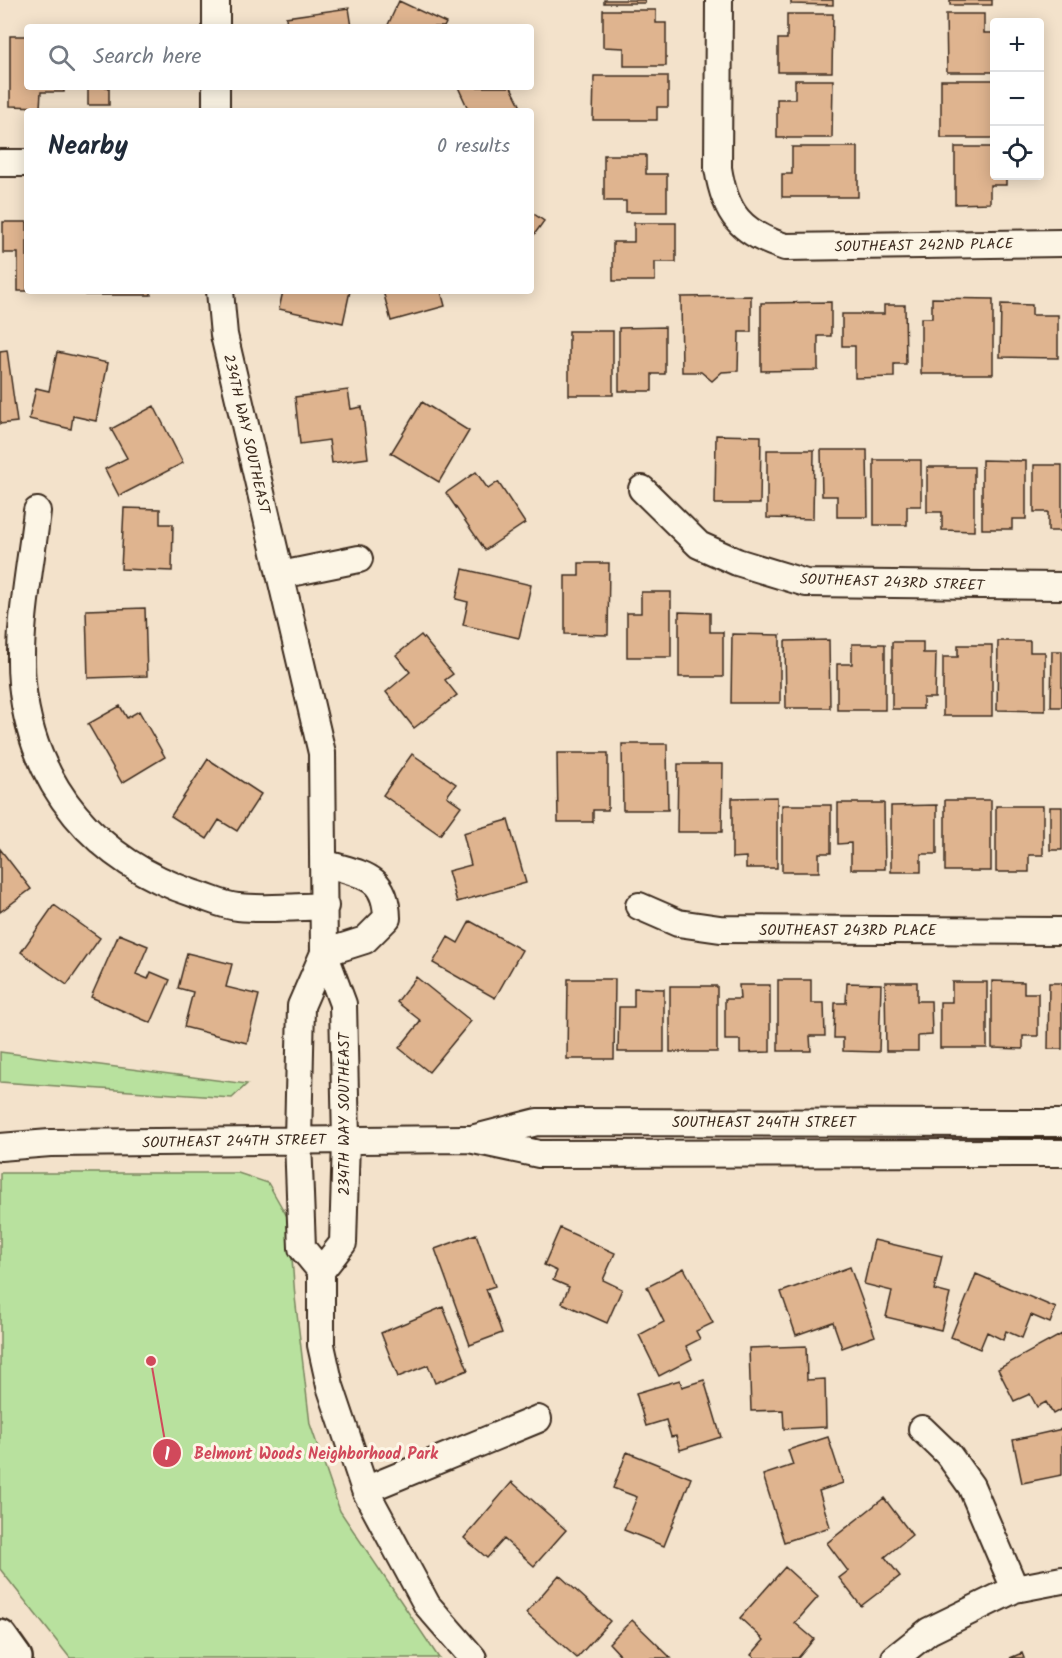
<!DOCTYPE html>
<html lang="en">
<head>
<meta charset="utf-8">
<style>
  body { margin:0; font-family:Kalam,sans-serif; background:#f6f6f7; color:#1f2937 }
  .controls { position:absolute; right:18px; top:18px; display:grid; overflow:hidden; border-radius:6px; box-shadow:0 3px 15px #0003 }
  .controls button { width:54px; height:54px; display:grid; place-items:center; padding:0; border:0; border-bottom:2px solid #e0e1e3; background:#fff; color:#1f2937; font:30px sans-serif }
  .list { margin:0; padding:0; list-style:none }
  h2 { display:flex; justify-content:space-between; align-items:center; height:78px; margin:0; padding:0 24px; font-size:26px }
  h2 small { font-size:20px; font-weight:400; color:#747a83 }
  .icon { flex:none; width:33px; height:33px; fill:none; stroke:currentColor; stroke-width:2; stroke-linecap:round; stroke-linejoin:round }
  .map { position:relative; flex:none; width:1062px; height:1658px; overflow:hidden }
  .search { position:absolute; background:#fff; box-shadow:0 3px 15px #0003; left:24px; top:24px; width:510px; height:66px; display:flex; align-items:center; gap:15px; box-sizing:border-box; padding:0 21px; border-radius:6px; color:#747a83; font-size:22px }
  .panel { position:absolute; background:#fff; box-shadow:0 3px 15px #0003; left:24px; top:108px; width:510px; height:186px; border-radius:6px }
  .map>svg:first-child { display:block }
  .green { fill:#b8e19e; stroke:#7a865e; stroke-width:1.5 }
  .building { fill:#dfb48f; stroke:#3b2a1e; stroke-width:1.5 }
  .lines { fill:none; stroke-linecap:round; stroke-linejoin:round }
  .street-casing { stroke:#3b2a1e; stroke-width:30 }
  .primary-casing { stroke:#3b2a1e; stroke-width:38 }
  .street { stroke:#fcf5e5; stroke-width:26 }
  .primary { stroke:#fcf5e5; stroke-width:33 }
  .labels { text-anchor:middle; stroke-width:6; stroke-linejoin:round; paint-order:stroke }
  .street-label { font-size:15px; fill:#3b2a1e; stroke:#fcf5e5 }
  .leader { fill:none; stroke:#d1495b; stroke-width:2 }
  .callout-dot { fill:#d1495b; stroke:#fcf5e5; stroke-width:2 }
  .mark-label { font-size:18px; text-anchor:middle; font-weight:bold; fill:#fff }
  .callout-label { font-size:16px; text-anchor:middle; font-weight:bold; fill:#d1495b; stroke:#fcf5e5; stroke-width:6; stroke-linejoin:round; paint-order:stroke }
</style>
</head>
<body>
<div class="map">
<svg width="1062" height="1658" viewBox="0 0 1062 1658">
  <rect width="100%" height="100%" fill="#f3e2cb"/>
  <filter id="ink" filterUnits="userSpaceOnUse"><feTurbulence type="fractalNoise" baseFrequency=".0167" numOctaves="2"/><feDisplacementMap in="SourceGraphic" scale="12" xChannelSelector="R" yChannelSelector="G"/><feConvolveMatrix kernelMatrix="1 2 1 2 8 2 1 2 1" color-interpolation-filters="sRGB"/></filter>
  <g filter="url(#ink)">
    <!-- green -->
    <path class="green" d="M 0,1052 L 247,1084 L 232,1098 L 0,1082 Z
      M 0,1173 L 238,1173 L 268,1183 L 289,1220 L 295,1297 L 310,1424 L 340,1511 L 439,1658 L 70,1658 L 0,1569 Z"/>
    <!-- building -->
    <path class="building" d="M 604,0 L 645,0 L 645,3 L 604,3 Z
      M 791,0 L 833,0 L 833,5 L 791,4 Z
      M 950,0 L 992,0 L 992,5 L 950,5 Z
      M 399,1 L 446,23 L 444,27 L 387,27 Z
      M 349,8 L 352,27 L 287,27 L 286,17 Z
      M 603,10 L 656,10 L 656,23 L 666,23 L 666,66 L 624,66 L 624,48 L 603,47 Z
      M 787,14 L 833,14 L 832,72 L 778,72 L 778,39 L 787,39 Z
      M 946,14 L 984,14 L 984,33 L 994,33 L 994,72 L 947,72 Z
      M 10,36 L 27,36 L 27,87 L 64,87 L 64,92 L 41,92 L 40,107 L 10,106 Z
      M 594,76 L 668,76 L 668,107 L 657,107 L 657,120 L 593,120 Z
      M 795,80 L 833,80 L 832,138 L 777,138 L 777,99 L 795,99 Z
      M 941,80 L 994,80 L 994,138 L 941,138 Z
      M 88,87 L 109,87 L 109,105 L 88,105 Z
      M 458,87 L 511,87 L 520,105 L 511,111 L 469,111 Z
      M 792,147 L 858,147 L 858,197 L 782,197 L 782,174 L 792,174 Z
      M 955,147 L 994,147 L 994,176 L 1006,176 L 1006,185 L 990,185 L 990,203 L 955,204 Z
      M 604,155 L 646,155 L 646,174 L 667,174 L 667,212 L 626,212 L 626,201 L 604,201 Z
      M 531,212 L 544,221 L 531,239 Z
      M 3,222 L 27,222 L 27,291 L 18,291 L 18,253 L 3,253 Z
      M 634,223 L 676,223 L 676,262 L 655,262 L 655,281 L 613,281 L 613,242 L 634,242 Z
      M 85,291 L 151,291 L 151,295 L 85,295 Z
      M 283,291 L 350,291 L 343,323 L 279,309 Z
      M 383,291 L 441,291 L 445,306 L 391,321 Z
      M 751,296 L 751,332 L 739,332 L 738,371 L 722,372 L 712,381 L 701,372 L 682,372 L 681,297 Z
      M 932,298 L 993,299 L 993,374 L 921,374 L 921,318 L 932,318 Z
      M 831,302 L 831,336 L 818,336 L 818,370 L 761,371 L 761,303 Z
      M 1001,304 L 1032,305 L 1032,315 L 1058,315 L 1058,358 L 1000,357 Z
      M 884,305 L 905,305 L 906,364 L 894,364 L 894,377 L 855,378 L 855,346 L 842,346 L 842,314 L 884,314 Z
      M 665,327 L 665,374 L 652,374 L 652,391 L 619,391 L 619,328 Z
      M 569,331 L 613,331 L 613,395 L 569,395 Z
      M 7,350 L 17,422 L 0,424 L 0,351 Z
      M 57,352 L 108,363 L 96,421 L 73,416 L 71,429 L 29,419 L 36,388 L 49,391 Z
      M 348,390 L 351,409 L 362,407 L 368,458 L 332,463 L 329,440 L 300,444 L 295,397 Z
      M 422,402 L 469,431 L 439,482 L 391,453 Z
      M 154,406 L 183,463 L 119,496 L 105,469 L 127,458 L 111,429 Z
      M 716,435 L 761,436 L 760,504 L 715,504 Z
      M 767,450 L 814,450 L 813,519 L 767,518 Z
      M 821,450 L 867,450 L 868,517 L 837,517 L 837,496 L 822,496 Z
      M 874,460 L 921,460 L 921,506 L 907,506 L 907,525 L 874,525 Z
      M 982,460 L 1026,461 L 1026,519 L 1012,519 L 1012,529 L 982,529 Z
      M 1034,465 L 1062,465 L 1062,531 L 1048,531 L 1048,512 L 1034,512 Z
      M 927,467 L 974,467 L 974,531 L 942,530 L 942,512 L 927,512 Z
      M 476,472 L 488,489 L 498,482 L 525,523 L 485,550 L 446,493 Z
      M 124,508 L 160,509 L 160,524 L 173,524 L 172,571 L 121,569 Z
      M 579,563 L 609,563 L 608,635 L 565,634 L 565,576 L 579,576 Z
      M 463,569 L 531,585 L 519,638 L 463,625 L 468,602 L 456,599 Z
      M 641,592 L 671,592 L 671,657 L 627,657 L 627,613 L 641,613 Z
      M 145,608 L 147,676 L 88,678 L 86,610 Z
      M 679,612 L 710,613 L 710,632 L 723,632 L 723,677 L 679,677 Z
      M 732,634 L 780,635 L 780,703 L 731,703 Z
      M 421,635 L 453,674 L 445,680 L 457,695 L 414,728 L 386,692 L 410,672 L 396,655 Z
      M 829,640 L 830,708 L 786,708 L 785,641 Z
      M 998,641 L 1030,641 L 1030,652 L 1045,652 L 1045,711 L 997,710 Z
      M 892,642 L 923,642 L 923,653 L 936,653 L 935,698 L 923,698 L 923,709 L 892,709 Z
      M 852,644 L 885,644 L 885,710 L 837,710 L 837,664 L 852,664 Z
      M 958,645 L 992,645 L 992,716 L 943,716 L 943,657 L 958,657 Z
      M 1052,651 L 1062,651 L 1062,707 L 1051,707 Z
      M 120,706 L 127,718 L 139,711 L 165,757 L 122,783 L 88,724 Z
      M 622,744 L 667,744 L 668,810 L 623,810 Z
      M 557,753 L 608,753 L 608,810 L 593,810 L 593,822 L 558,822 Z
      M 412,754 L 456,784 L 447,796 L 461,806 L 440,835 L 383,795 Z
      M 208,759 L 261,794 L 237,831 L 219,820 L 207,839 L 171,816 Z
      M 678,764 L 723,764 L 722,832 L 677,832 Z
      M 777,797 L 777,868 L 746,868 L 746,857 L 732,858 L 732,798 Z
      M 945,800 L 991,800 L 991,871 L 945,871 Z
      M 838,803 L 884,803 L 885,869 L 851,869 L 851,843 L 838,844 Z
      M 782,805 L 831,805 L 831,853 L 819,853 L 819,872 L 782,872 Z
      M 937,805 L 937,854 L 921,854 L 921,872 L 891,872 L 891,806 Z
      M 996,806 L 1043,806 L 1043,855 L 1029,855 L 1029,872 L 996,872 Z
      M 1050,807 L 1062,807 L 1062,850 L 1050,850 Z
      M 508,820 L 526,883 L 457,902 L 448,871 L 471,865 L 463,833 Z
      M 0,849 L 31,889 L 0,912 Z
      M 54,905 L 100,938 L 67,985 L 21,952 Z
      M 470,921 L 522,950 L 495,998 L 433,963 L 448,937 L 458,943 Z
      M 119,934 L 148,946 L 136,974 L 148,979 L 151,972 L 170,980 L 151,1023 L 91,997 Z
      M 187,953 L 232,964 L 226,987 L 259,995 L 247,1043 L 184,1027 L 193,992 L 178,988 Z
      M 416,977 L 471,1021 L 429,1072 L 399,1048 L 421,1021 L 397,1002 Z
      M 568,979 L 615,979 L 614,1059 L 567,1059 Z
      M 778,980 L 811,980 L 811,1003 L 824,1003 L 825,1036 L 810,1036 L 811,1051 L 778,1051 Z
      M 992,981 L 1024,982 L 1024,993 L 1038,993 L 1038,1036 L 1023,1036 L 1023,1049 L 992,1048 Z
      M 885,982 L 917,982 L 917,1001 L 931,1001 L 932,1035 L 918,1036 L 918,1051 L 886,1051 Z
      M 952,982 L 987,982 L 987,1048 L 940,1048 L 940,1002 L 952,1002 Z
      M 847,983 L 881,984 L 879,1052 L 843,1051 L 843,1038 L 834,1038 L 835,1003 L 846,1003 Z
      M 1049,983 L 1062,983 L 1062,1049 L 1048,1049 Z
      M 739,985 L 770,985 L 770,1052 L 740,1053 L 740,1040 L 725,1040 L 725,999 L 740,999 Z
      M 670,986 L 717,986 L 717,1052 L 670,1052 Z
      M 634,988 L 664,989 L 664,1052 L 618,1052 L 619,1007 L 634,1007 Z
      M 560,1228 L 615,1253 L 603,1280 L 622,1289 L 607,1323 L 562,1303 L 569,1287 L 553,1280 L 557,1271 L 544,1265 Z
      M 476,1234 L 495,1286 L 486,1289 L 502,1333 L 470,1345 L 435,1249 Z
      M 874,1240 L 942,1256 L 934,1290 L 950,1294 L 941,1330 L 886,1317 L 892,1291 L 864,1284 Z
      M 850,1267 L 875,1336 L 842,1348 L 833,1322 L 796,1335 L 781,1292 Z
      M 684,1268 L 713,1323 L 696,1331 L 700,1339 L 686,1346 L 692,1359 L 659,1376 L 639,1335 L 664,1322 L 647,1287 Z
      M 976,1274 L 1056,1308 L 1050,1323 L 1031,1315 L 1022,1338 L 1006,1331 L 1003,1340 L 987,1332 L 980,1349 L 951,1337 Z
      M 443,1307 L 468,1370 L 435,1383 L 428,1365 L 398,1377 L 381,1333 Z
      M 1062,1334 L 1062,1409 L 1053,1414 L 1046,1402 L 1037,1407 L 1030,1394 L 1014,1401 L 998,1369 Z
      M 806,1346 L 807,1380 L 825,1379 L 826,1427 L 784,1429 L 783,1410 L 751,1411 L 749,1348 Z
      M 680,1380 L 682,1387 L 704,1380 L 721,1437 L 680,1450 L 676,1436 L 671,1437 L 666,1420 L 646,1426 L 636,1393 Z
      M 1062,1429 L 1062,1475 L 1022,1483 L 1013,1440 Z
      M 828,1437 L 843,1483 L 819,1491 L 830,1527 L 784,1542 L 763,1475 L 793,1465 L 788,1450 Z
      M 627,1452 L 691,1478 L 664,1546 L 624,1530 L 637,1497 L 613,1488 Z
      M 512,1482 L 566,1530 L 534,1566 L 504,1539 L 487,1558 L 464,1538 Z
      M 884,1498 L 912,1535 L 885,1557 L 900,1576 L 861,1606 L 839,1578 L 848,1571 L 827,1543 Z
      M 785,1567 L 818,1597 L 795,1623 L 814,1639 L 798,1658 L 755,1658 L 751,1655 L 764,1640 L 740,1618 Z
      M 559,1575 L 610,1621 L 577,1658 L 526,1613 Z
      M 632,1620 L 671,1658 L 620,1658 L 621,1656 L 609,1643 Z
      M 1022,1653 L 1024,1658 L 1010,1658 Z"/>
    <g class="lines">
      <defs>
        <path id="street" d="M 216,0 L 216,27
          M 719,0 L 718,168 C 725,214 741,233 785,247 L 1062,243
          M 216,87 L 216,111
          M 0,163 L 27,163
          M 220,291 L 224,335 L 322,753 L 324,953 L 301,1006 L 298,1140 L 302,1248 L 321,1271
          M 642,489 L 699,545 L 737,562 L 806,583 L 1062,586
          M 37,511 C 31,564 17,630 22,683 C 32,786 97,862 195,894 C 209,898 224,906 238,907 C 267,910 296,907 325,906
          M 281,575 L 359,559
          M 639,906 L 678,923 L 720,929 L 1062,931
          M 324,953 L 343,1004 L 346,1140 L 343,1243 L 321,1271 L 321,1345 L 330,1386 L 365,1490 L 427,1605 L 473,1658
          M 324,953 L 365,940 L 387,918 C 386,873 360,875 324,863
          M 475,1138 L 537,1122 L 1062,1123
          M 0,1147 L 50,1143 L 469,1139 L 539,1154 L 1062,1153
          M 922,1429 L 948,1454 L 971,1486 L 1015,1589
          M 365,1490 L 538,1419
          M 895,1658 L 929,1631 L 1015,1589 L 1062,1580"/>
        <path id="primary" d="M 0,1637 L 15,1658"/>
      </defs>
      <!-- street casing -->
      <use href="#street" class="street-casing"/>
      <!-- primary casing -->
      <use href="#primary" class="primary-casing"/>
      <!-- street -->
      <use href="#street" class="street"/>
      <!-- primary -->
      <use href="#primary" class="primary"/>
    </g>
  </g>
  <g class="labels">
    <!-- street labels -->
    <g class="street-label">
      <text transform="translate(924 245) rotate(-1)" y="5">SOUTHEAST 242ND PLACE</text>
      <text transform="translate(247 434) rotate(77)" y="5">234TH WAY SOUTHEAST</text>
      <text transform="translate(892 582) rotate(2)" y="5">SOUTHEAST 243RD STREET</text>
      <text x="848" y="935">SOUTHEAST 243RD PLACE</text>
      <text transform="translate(344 1114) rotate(-90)" y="5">234TH WAY SOUTHEAST</text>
      <text x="764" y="1127">SOUTHEAST 244TH STREET</text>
      <text transform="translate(234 1141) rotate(-1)" y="5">SOUTHEAST 244TH STREET</text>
    </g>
  </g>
  <!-- callouts -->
  <path class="leader" d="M151 1361L167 1453"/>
  <g class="callout-dot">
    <circle cx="151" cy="1361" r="6"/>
    <circle cx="167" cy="1453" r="15"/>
  </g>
  <g class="mark-label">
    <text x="167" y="1460">1</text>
  </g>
  <g class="callout-label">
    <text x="316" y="1459">Belmont Woods Neighborhood Park</text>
  </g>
</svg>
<div class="controls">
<button>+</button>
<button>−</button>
<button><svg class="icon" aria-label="locate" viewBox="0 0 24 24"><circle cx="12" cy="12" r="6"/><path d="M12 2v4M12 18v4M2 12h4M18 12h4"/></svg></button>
</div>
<div class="search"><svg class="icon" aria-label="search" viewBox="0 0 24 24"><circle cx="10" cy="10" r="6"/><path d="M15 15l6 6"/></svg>Search here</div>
<section class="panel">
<h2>Nearby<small>0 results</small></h2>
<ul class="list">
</ul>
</section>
</div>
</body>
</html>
